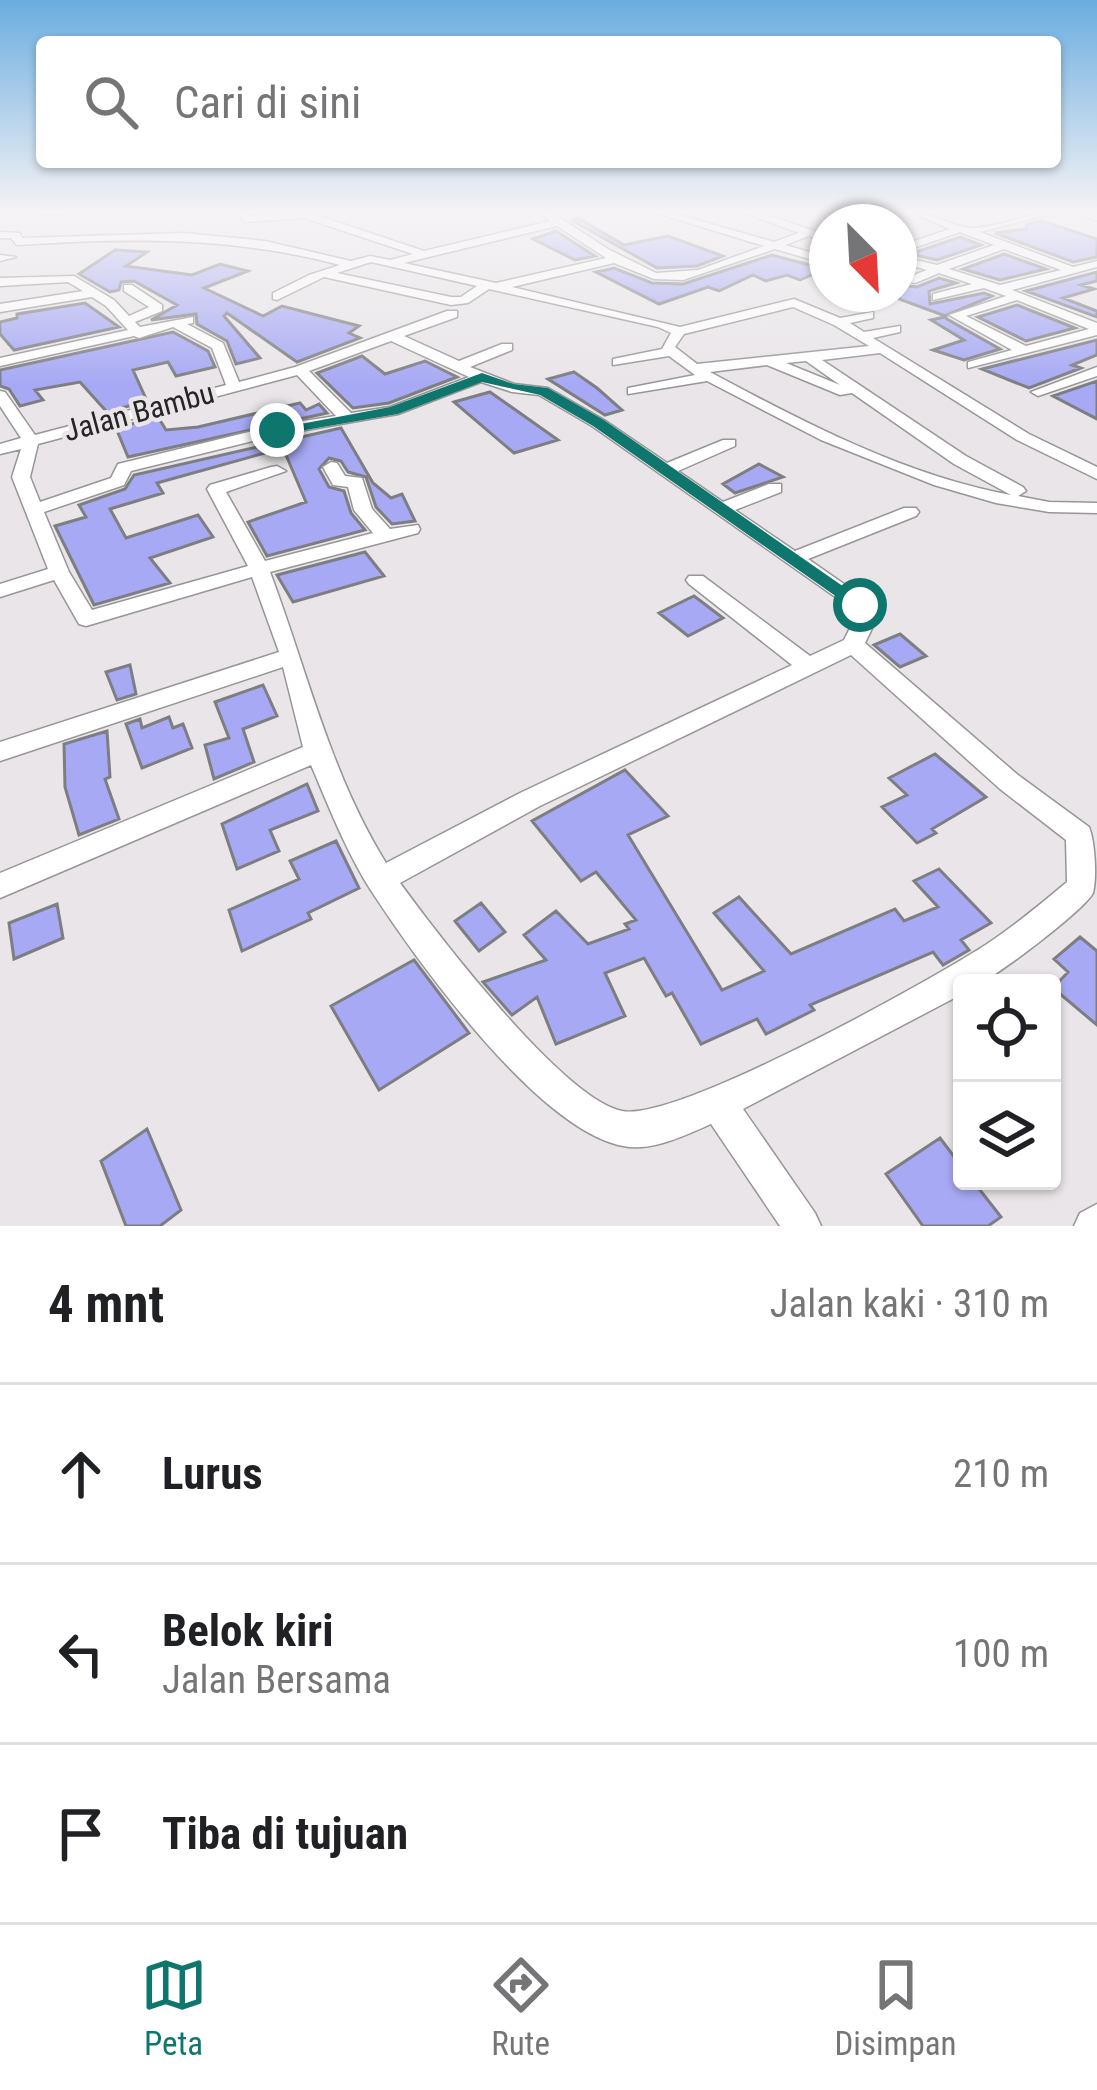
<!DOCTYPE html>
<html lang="id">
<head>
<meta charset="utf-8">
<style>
  body { margin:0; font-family:"Roboto Condensed",sans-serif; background:#f6f6f6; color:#202124 }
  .controls { position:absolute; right:36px; bottom:36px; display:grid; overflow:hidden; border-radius:12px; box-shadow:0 3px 9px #0004 }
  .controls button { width:108px; height:108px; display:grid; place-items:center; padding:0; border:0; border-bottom:3px solid #e0e0e0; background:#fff; color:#202124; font:60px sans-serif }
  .compass { position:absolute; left:809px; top:204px; width:108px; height:108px; border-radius:50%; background:#fff; box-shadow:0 3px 9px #0004; rotate:156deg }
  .stop { position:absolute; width:36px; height:36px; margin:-27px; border:9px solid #0f766e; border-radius:50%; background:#fff }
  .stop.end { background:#0f766e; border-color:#fff; box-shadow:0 3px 12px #0008 }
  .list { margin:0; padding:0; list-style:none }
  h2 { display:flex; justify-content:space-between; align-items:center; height:156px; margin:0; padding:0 48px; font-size:51px }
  h2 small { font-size:39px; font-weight:400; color:#757577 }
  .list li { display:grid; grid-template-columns:78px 1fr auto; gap:36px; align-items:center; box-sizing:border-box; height:180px; padding:0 48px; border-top:3px solid #e0e0e0 }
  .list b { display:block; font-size:45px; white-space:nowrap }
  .list p { margin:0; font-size:39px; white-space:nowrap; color:#757577 }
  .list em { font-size:39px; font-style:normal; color:#757577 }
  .icon { flex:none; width:66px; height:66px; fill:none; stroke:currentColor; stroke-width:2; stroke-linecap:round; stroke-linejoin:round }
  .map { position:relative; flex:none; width:1097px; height:1226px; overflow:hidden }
  .search { position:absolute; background:#fff; box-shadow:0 3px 9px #0004; left:36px; right:36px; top:36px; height:132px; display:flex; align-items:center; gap:30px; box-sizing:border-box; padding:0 42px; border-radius:12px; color:#757577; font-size:45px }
  .sheet { height:696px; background:#fff }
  nav { display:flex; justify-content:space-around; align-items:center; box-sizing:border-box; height:168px; border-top:3px solid #e0e0e0; background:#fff; font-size:33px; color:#757577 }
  nav a { display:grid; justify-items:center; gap:6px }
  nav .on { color:#0f766e }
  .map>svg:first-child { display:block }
  .building { fill:#a7a9f4; stroke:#7d7e81; stroke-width:3 }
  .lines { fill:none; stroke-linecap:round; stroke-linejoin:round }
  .minor-casing { stroke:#989597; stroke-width:3 }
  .minor { fill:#fff; fill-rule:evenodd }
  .route { fill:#0f766e }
  .labels { text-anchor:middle; stroke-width:9; stroke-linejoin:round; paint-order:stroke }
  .far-street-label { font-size:30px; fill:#262425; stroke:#e9e5e8 }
</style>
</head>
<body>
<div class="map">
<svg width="1097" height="1226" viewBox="0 0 1097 1226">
  <rect width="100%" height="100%" fill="#e9e5e8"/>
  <!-- building -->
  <path class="building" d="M 578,218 L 624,245 L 668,236 L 723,256 L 697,266 L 657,268 L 573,221 Z
    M 1042,221 L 1097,239 L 1097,257 L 1073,262 L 995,233 L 1026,229 L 1027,224 Z
    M 556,231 L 595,256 L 575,260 L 533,239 Z
    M 960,237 L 981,245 L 937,260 L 910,254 Z
    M 115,250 L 147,252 L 126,266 L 192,275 L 220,264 L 248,271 L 204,288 L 263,316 L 282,306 L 359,326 L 349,333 L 360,338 L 297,362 L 227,313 L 224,316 L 260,358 L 236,364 L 227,341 L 197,324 L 196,314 L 151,320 L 177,305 L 134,281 L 121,282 L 119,290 L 110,292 L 79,274 Z
    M 1004,254 L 1046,269 L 1000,280 L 963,269 Z
    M 772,255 L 825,269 L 800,280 L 787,275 L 766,281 L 753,275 L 719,291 L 708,287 L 659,304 L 596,272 L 614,268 L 652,283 L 683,284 Z
    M 1097,272 L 1097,281 L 1081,285 L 1094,289 L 1063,298 L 1097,311 L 1097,317 L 1026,291 Z
    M 939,278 L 956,283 L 929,291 L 930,304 L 984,293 L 992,296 L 945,316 L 899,299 L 899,285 L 917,287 Z
    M 85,303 L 119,327 L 14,350 L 0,334 L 0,322 L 17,318 L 17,314 Z
    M 1017,305 L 1075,328 L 1026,341 L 978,317 Z
    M 945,317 L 947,319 L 1000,349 L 964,360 L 933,350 L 964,340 L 931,320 Z
    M 173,332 L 208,351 L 215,367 L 176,376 L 168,362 L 133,370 L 147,401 L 107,412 L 80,382 L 35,390 L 43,400 L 20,406 L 9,389 L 0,386 L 0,370 Z
    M 1097,340 L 1097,355 L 1072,365 L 1081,368 L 1029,388 L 982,369 Z
    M 362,356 L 385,374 L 425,361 L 457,377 L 389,403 L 353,408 L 317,373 Z
    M 574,372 L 597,388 L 622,410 L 605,415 L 548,379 Z
    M 1097,381 L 1097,419 L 1053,396 Z
    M 490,392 L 558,440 L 514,453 L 454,402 Z
    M 300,403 L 306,410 L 319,404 L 327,413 L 128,457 L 116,428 L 158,417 L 166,430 L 198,427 Z
    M 341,428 L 373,483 L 391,498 L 402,494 L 415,521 L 392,524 L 376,507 L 366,477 L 348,472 L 341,461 L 329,458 L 319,469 L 329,487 L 344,491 L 351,513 L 365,530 L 267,556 L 248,522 L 306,502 L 283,448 L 157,483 L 163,493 L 110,509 L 126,538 L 198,515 L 213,537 L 150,558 L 170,583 L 94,605 L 55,526 L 86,517 L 79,505 L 125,489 L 134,475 Z
    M 759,464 L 783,477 L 735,493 L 723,484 Z
    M 365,552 L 384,576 L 293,602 L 277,575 Z
    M 694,596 L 723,618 L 688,636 L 659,613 Z
    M 900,634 L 926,656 L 900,667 L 874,645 Z
    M 130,665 L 136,694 L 117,700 L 106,672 Z
    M 263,685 L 277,716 L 243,729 L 254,762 L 214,779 L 205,745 L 229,738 L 215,702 Z
    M 169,717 L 173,728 L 183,724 L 192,748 L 142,768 L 126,724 L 140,719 L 142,728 Z
    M 107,731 L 110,777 L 105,779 L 119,819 L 79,835 L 65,787 L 64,744 Z
    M 935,754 L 986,797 L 932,829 L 936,833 L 917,843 L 882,807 L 907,795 L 889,778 Z
    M 625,770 L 668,816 L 628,835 L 722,990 L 764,971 L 714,913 L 739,897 L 791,954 L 895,909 L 904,921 L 938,907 L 914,881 L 939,869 L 991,923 L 961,940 L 969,950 L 943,965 L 933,952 L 810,1005 L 814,1010 L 766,1034 L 757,1019 L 701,1044 L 672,993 L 666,996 L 644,958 L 605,973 L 625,1016 L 556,1044 L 537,997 L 512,1015 L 483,982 L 546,960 L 524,935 L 556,911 L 588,944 L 629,929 L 625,924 L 636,920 L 596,872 L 581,881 L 532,821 Z
    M 307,784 L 318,811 L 270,830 L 279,851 L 237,869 L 222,824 Z
    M 336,841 L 359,888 L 308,913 L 311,919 L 242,951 L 229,910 L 299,879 L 290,861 Z
    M 481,903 L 505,932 L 479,951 L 455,921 Z
    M 57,904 L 63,938 L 14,959 L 9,923 Z
    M 1080,937 L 1097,951 L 1097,1025 L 1053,988 L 1068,972 L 1054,959 Z
    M 414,960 L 469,1033 L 379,1090 L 331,1006 Z
    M 147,1129 L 181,1210 L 160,1226 L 126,1226 L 101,1161 Z
    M 940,1138 L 962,1167 L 962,1181 L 973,1181 L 1001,1217 L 988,1226 L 923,1226 L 886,1174 Z"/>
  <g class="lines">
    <defs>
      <path id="minor" d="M 15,212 L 71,212 L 66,215 Z
        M 237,212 L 247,212 L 249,216 L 333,212 L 319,216 L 424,251 L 550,221 L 539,212 L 551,212 L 608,249 L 656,273 L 698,270 L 764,246 L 653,212 L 669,212 L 774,242 L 799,233 L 743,212 L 758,212 L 827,235 L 827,242 L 809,236 L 785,245 L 827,257 L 827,264 L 775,249 L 683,280 L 654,279 L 614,263 L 512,287 L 680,327 L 794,299 L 840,318 L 873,312 L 873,318 L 850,323 L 864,332 L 900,326 L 900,332 L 873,338 L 1029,434 L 1097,467 L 1097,479 L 1017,440 L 880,353 L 822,360 L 966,456 L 1023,487 L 1026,491 L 1018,496 L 1049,502 L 1097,503 L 1097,513 L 1049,512 L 996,503 L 934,485 L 821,440 L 707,381 L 628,394 L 628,388 L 695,375 L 669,356 L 613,365 L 613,359 L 662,349 L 671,333 L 658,327 L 489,289 L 468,303 L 451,305 L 324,277 L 277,300 L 273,299 L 273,293 L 309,275 L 340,265 C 232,236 127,238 17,245 L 11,238 L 0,238 L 0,232 L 20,233 L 22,238 L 184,233 L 265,241 L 351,261 L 370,256 L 390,260 L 413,254 L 304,218 L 245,222 ZM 557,226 L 606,258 L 496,283 L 404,263 ZM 371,262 L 477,286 L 461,297 L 451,297 L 337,273 ZM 793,307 L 834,325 L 869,346 L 697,364 L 675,347 L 684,334 ZM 806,361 L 840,385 L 786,363 ZM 767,365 L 840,395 L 852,393 L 954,464 L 1011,495 C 906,476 803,422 710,372 Z
        M 910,212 C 932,212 954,228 973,228 C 1002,227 1029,212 1058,212 L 980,232 L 1073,267 L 1097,261 L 1097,267 L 1012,290 L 1097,323 L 1097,335 L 968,368 L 968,362 L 1012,350 L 949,315 L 1006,296 L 984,288 L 933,300 L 933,294 L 972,284 L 939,273 L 915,283 L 899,280 L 899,272 L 914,275 L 927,270 L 899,262 L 899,256 L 937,265 L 994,245 L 960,232 L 899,253 L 899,246 L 950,229 ZM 1004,249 L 1061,270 L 1000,285 L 949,269 ZM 1017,300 L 1089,329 L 1026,346 L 966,316 Z
        M 1075,212 L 1097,214 L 1097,220 L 1076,214 Z
        M 867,215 L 871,220 L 851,222 Z
        M 0,255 L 16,257 L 0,261 Z
        M 74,276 L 114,300 L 129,316 L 149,307 L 124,291 L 124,285 L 132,285 L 162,305 L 162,311 L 135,322 L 140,327 L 193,317 L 193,323 L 187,324 L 223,343 L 239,382 L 295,367 L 447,311 L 457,311 L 457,317 L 404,336 L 459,361 L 502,344 L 512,344 L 512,350 L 470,367 L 514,384 L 548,388 L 604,420 L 667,463 L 723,440 L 735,440 L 735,446 L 678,471 L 723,502 L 769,484 L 781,484 L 781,492 L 735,510 L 795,551 L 904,508 L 916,508 L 919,512 L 916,516 L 808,559 L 867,600 L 876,620 L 865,643 L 1018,775 L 1089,827 C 1095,841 1097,878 1093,893 C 1084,910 1000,974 981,982 C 976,983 967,983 962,983 L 962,994 L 743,1109 L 815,1213 L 821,1226 L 780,1226 L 711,1124 C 686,1135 652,1152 623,1146 C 538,1130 417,961 370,889 C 346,851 329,807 311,765 L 0,898 L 0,873 L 303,747 L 283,667 L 0,761 L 0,742 L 279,652 L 252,577 L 86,626 L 79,624 L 54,580 L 0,597 L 0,584 L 48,569 L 12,477 L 21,449 L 0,454 L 0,444 L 21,438 L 0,406 L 0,391 L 5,392 L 35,435 L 226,385 L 212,348 L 173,327 L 139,338 L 134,336 L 0,366 L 0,358 L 128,330 L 106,306 L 92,297 L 0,312 L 0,304 L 83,291 L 68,282 L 0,286 L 0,278 ZM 391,341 L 469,377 L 390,407 L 351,413 L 309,371 ZM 297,375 L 336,416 L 277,425 L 118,464 L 111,478 L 40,502 L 30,477 L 38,444 ZM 481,382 L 512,392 L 539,395 L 592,426 L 851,608 L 854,620 L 844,640 L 810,656 L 703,576 L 689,576 L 686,580 L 689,584 L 792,665 L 522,792 L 386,863 C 330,773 307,670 270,572 L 418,533 L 420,529 L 418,525 L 390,529 L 372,509 L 362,478 L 345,476 L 337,463 L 331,462 L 323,467 L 333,485 L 348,487 L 354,510 L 373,533 L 265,561 L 226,492 L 286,471 L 277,466 L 271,467 L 210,485 L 207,489 L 248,566 L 92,610 L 69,572 L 44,512 L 124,485 L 131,471 L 277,435 L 398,414 ZM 851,655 L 1000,789 L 1066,840 L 1067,882 C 1041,904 1015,925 987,944 C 932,980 677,1122 622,1111 C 563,1099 438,935 400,883 L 540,806 Z
        M 1097,367 L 1097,376 L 1038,396 L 1031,392 Z
        M 1097,1204 L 1097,1226 L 1074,1226 L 1080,1213 Z"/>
    </defs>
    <!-- minor casing -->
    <use href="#minor" class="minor-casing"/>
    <!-- minor -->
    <use href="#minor" class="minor"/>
  </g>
  <!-- sky -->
  <linearGradient id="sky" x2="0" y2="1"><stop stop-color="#6bade0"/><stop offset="0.55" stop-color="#f5f3f5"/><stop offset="1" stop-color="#f5f3f5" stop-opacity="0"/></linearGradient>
  <rect width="1097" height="384" fill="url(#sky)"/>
  <!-- route -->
  <path class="route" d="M 482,373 L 514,384 L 548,388 L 604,420 L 870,605 L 854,609 L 593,426 L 540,395 L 482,382 L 398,414 L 277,435 L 269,430 L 390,407 Z"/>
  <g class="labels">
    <!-- far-street labels -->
    <g class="far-street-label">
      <text transform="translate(139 412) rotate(-15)" y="10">Jalan Bambu</text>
    </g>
  </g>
</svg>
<div class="controls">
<button><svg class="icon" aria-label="locate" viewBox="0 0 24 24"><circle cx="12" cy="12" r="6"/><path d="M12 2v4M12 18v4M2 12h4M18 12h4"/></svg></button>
<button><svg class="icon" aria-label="layers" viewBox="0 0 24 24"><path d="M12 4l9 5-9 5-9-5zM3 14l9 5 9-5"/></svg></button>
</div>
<svg class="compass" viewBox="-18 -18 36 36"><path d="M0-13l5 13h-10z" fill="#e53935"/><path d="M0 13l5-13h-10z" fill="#757577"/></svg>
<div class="stop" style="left:860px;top:605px"></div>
<div class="stop end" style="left:277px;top:430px"></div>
<div class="search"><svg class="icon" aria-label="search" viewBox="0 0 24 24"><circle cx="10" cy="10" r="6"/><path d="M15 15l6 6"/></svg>Cari di sini</div>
</div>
<section class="sheet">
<h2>4 mnt<small>Jalan kaki · 310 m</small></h2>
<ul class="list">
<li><svg class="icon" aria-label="ahead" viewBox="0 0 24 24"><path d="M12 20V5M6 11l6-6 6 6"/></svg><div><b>Lurus</b></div><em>210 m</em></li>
<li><svg class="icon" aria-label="left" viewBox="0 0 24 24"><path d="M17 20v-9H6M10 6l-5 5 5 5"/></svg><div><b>Belok kiri</b><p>Jalan Bersama</p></div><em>100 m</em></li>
<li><svg class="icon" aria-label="arrive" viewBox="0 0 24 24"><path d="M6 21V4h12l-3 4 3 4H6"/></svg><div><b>Tiba di tujuan</b></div></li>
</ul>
</section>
<nav>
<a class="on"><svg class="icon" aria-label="map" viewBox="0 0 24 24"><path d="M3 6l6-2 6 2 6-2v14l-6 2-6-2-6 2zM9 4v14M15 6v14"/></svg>Peta</a>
<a><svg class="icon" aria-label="directions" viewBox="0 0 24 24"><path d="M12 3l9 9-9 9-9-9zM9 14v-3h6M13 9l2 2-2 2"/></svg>Rute</a>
<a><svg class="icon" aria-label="saved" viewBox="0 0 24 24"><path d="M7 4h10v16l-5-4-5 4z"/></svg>Disimpan</a>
</nav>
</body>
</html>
